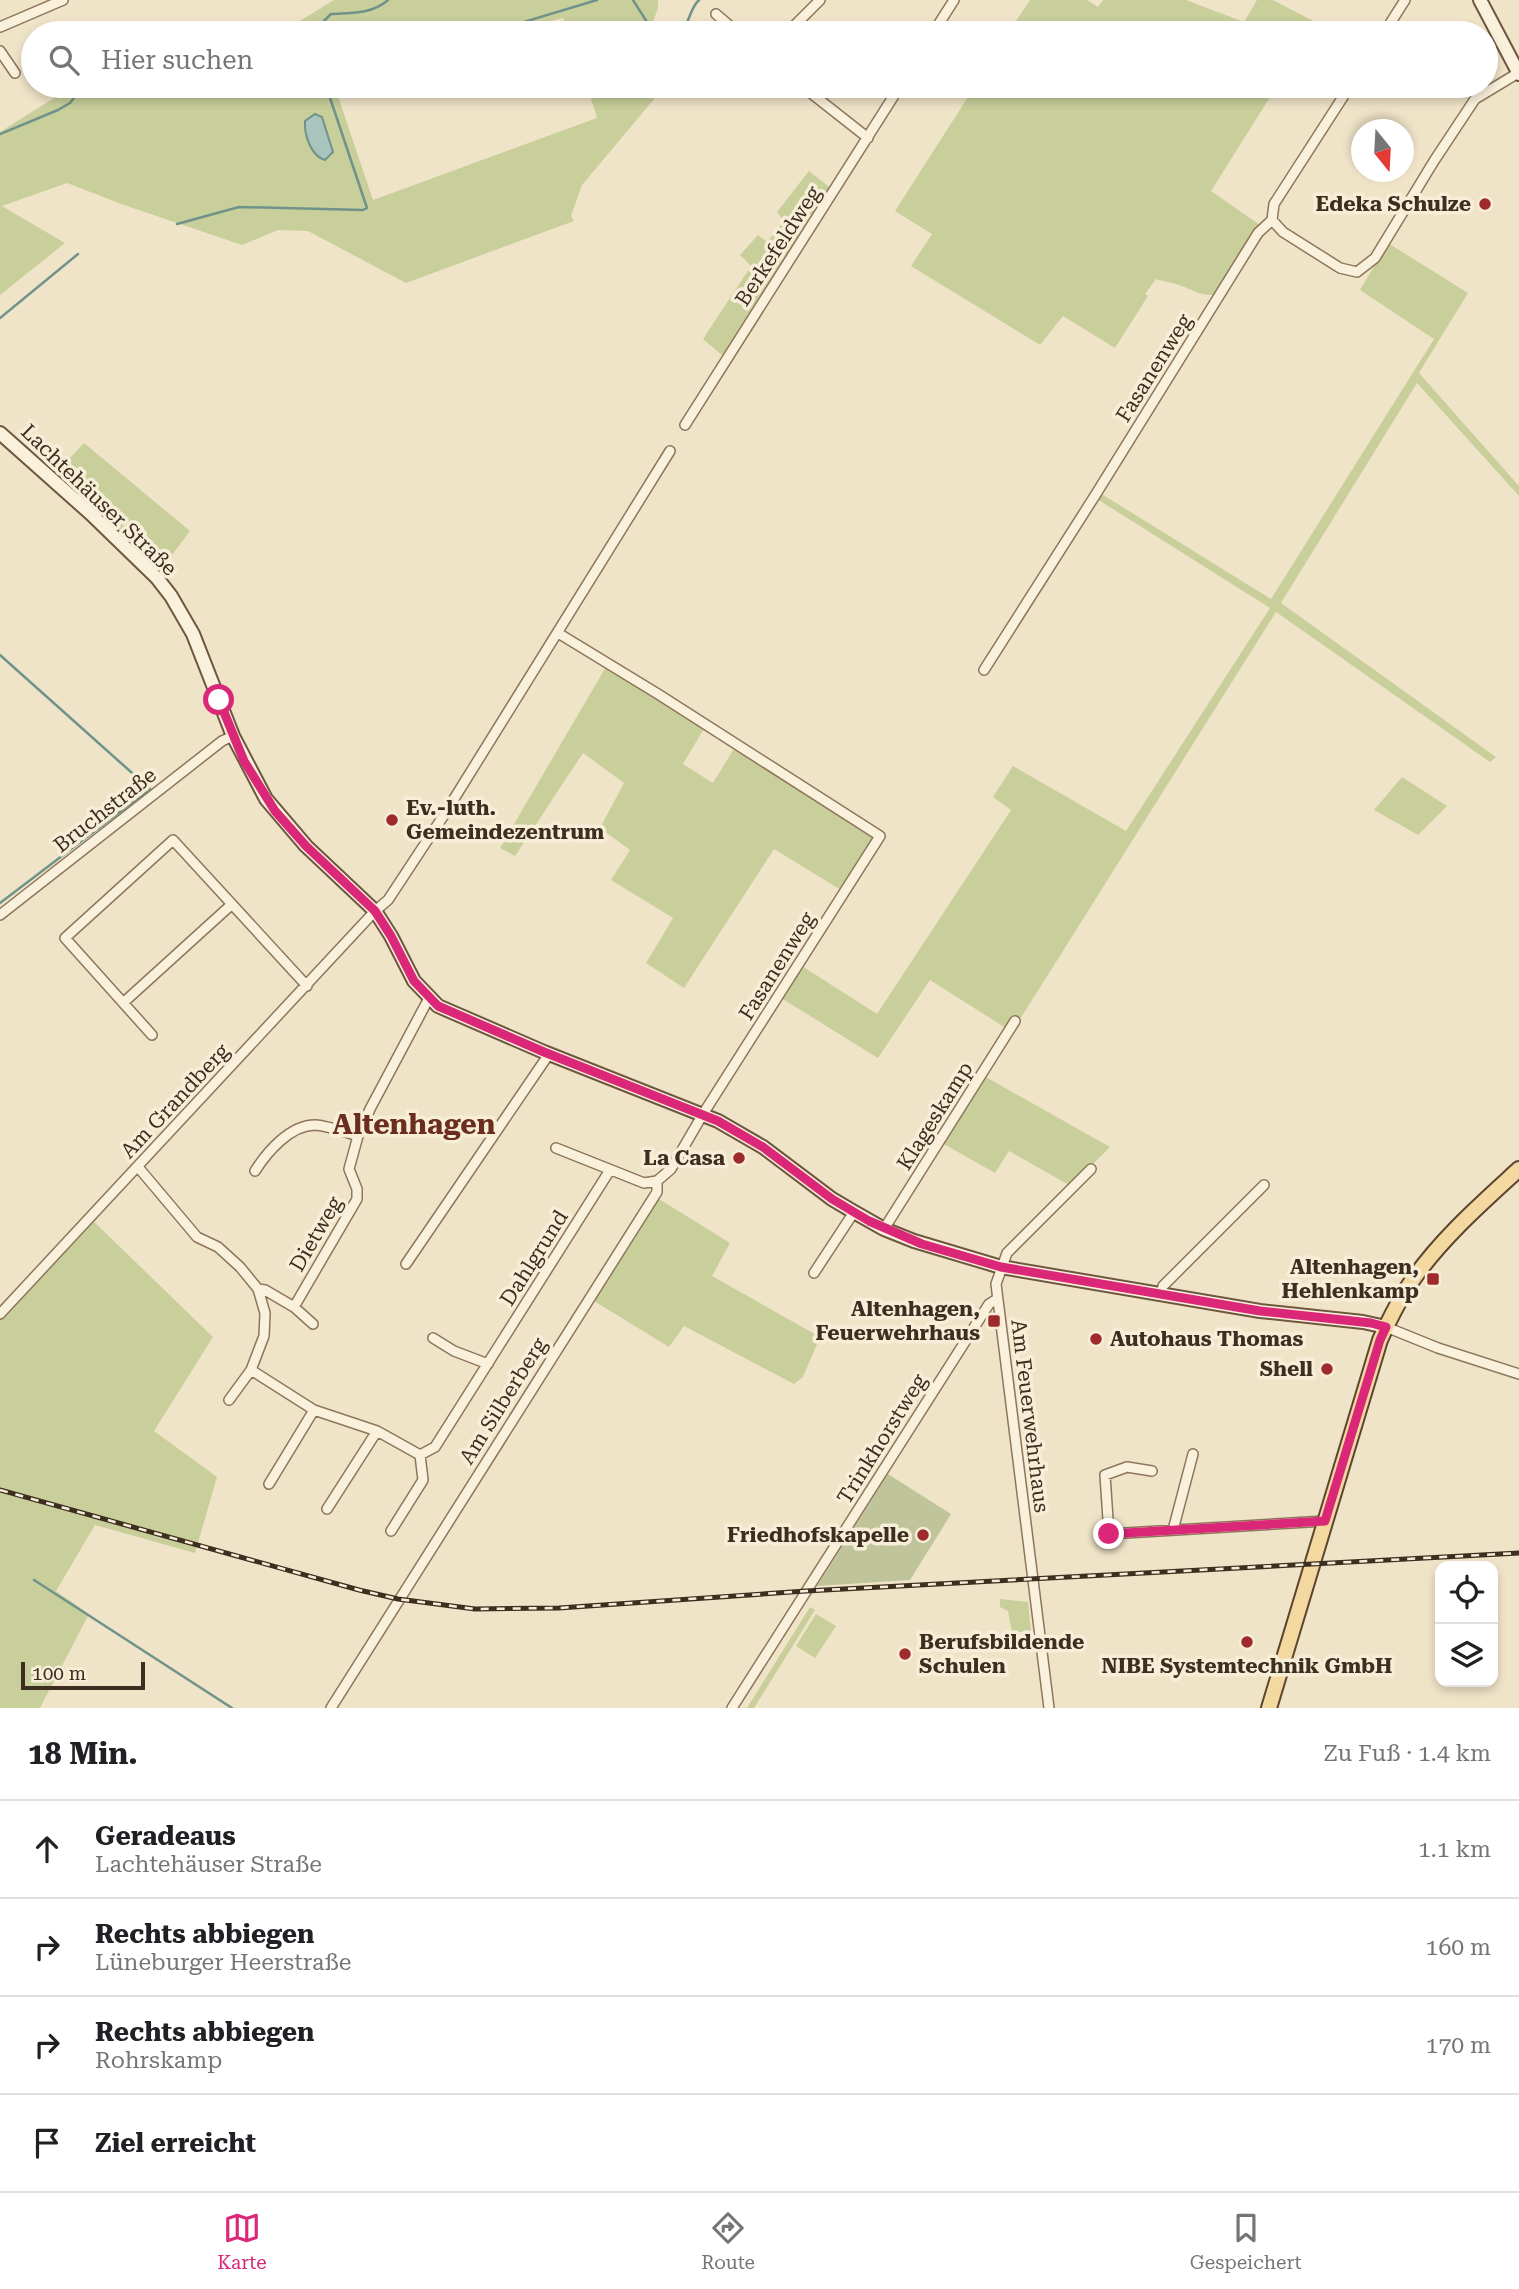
<!DOCTYPE html>
<html lang="de">
<head>
<meta charset="utf-8">
<style>
  body { margin:0; font-family:"Roboto Serif",serif; background:#f6f6f6; color:#202124 }
  .controls { position:absolute; right:21px; bottom:21px; display:grid; overflow:hidden; border-radius:14px; box-shadow:0 4px 10px #0003 }
  .controls button { width:63px; height:63px; display:grid; place-items:center; padding:0; border:0; border-bottom:2px solid #e0e0e0; background:#fff; color:#202124; font:35px sans-serif }
  .compass { position:absolute; left:1351px; top:119px; width:63px; height:63px; border-radius:50%; background:#fff; box-shadow:0 4px 10px #0003; rotate:162deg }
  .scale { position:absolute; left:21px; bottom:18px; width:124px; box-sizing:border-box; padding-left:7px; border:4px solid #3d2e20; border-top:0; font-size:19px; line-height:24px; white-space:nowrap; color:#3d2e20; -webkit-text-stroke:5px #f7eed8; paint-order:stroke }
  .stop { position:absolute; width:21px; height:21px; margin:-16px; border:5px solid #db2777; border-radius:50%; background:#fff }
  .stop.end { background:#db2777; border-color:#fff; box-shadow:0 2px 7px #0008 }
  .list { margin:0; padding:0; list-style:none }
  h2 { display:flex; justify-content:space-between; align-items:center; height:91px; margin:0; padding:0 28px; font-size:30px }
  h2 small { font-size:23px; font-weight:400; color:#757577 }
  .list li { display:grid; grid-template-columns:46px 1fr auto; gap:21px; align-items:center; box-sizing:border-box; height:98px; padding:0 28px; border-top:2px solid #e0e0e0 }
  .list b { display:block; font-size:26px; white-space:nowrap }
  .list p { margin:0; font-size:23px; white-space:nowrap; color:#757577 }
  .list em { font-size:23px; font-style:normal; color:#757577 }
  .icon { flex:none; width:38px; height:38px; fill:none; stroke:currentColor; stroke-width:2; stroke-linecap:round; stroke-linejoin:round }
  .map { position:relative; flex:none; width:1519px; height:1708px; overflow:hidden }
  .search { position:absolute; background:#fff; box-shadow:0 4px 10px #0003; left:21px; right:21px; top:21px; height:77px; display:flex; align-items:center; gap:18px; box-sizing:border-box; padding:0 24px; border-radius:38px; color:#757577; font-size:26px }
  .sheet { height:483px; background:#fff }
  nav { display:flex; justify-content:space-around; align-items:center; box-sizing:border-box; height:98px; border-top:2px solid #e0e0e0; background:#fff; font-size:19px; color:#757577 }
  nav a { display:grid; justify-items:center; gap:4px }
  nav .on { color:#db2777 }
  .map>svg:first-child { display:block }
  .green { fill:#c9cf9b }
  .cemetery { fill:#bfc49a }
  .water { fill:#a9c4bc; stroke:#6f938a; stroke-width:2 }
  .lines { fill:none; stroke-linecap:round; stroke-linejoin:round }
  .stream { stroke:#6f938a; stroke-width:2.5 }
  .street-casing { stroke:#8d765c; stroke-width:12 }
  .secondary-casing { stroke:#6f573f; stroke-width:16 }
  .primary-casing { stroke:#5b4430; stroke-width:18 }
  .street { stroke:#faf1dc; stroke-width:9 }
  .secondary { stroke:#faf1dc; stroke-width:12 }
  .primary { stroke:#f3d9a0; stroke-width:14 }
  .rail-casing { stroke:#3d2e20; stroke-width:5 }
  .rail { stroke:#f7eed8; stroke-width:2.5; stroke-dasharray:8; stroke-linecap:butt }
  .route { stroke:#db2777; stroke-width:9 }
  .poi-dot { fill:#9e2a2b; stroke:#f7eed8; stroke-width:2.5 }
  .labels { text-anchor:middle; stroke-width:7; stroke-linejoin:round; paint-order:stroke }
  .poi-label { font-size:21px; font-weight:bold; fill:#3d2e20; stroke:#f7eed8; text-anchor:end }
  .street-label { font-size:21px; fill:#3d2e20; stroke:#f7eed8 }
  .district-label { font-size:28px; font-weight:bold; fill:#6b2e1e; stroke:#f7eed8 }
</style>
</head>
<body>
<div class="map">
<svg width="1519" height="1708" viewBox="0 0 1519 1708">
  <rect width="100%" height="100%" fill="#f0e4c8"/>
  <!-- green -->
  <path class="green" d="M 334,0 L 658,0 L 658,8 L 653,22 L 660,33 L 569,33 L 563,18 L 499,33 L 266,33 L 285,30 Z
    M 1030,0 L 1087,0 L 1098,7 L 1103,0 L 1186,0 L 1244,22 L 1257,0 L 1273,0 L 1317,23 L 1310,33 L 1008,33 Z
    M 73,86 L 336,86 L 335,87 L 373,200 L 597,118 L 587,86 L 665,86 L 582,185 L 571,216 L 574,221 L 406,283 L 308,231 L 278,230 L 242,245 L 124,205 L 67,183 L 2,206 L 65,243 L 0,295 L 0,132 Z
    M 975,86 L 1277,86 L 1211,191 L 1260,225 L 1214,295 C 1201,296 1191,289 1179,285 C 1171,282 1164,282 1156,279 L 1145,294 L 1148,296 L 1115,348 L 1063,316 L 1040,345 L 911,266 L 932,234 L 895,211 Z
    M 809,171 L 833,190 L 723,356 L 703,339 L 751,266 L 740,255 L 758,235 L 767,242 L 784,221 L 777,212 Z
    M 1388,243 L 1468,293 L 1419,373 L 1519,486 L 1519,496 L 1417,383 L 1281,603 L 1496,757 L 1490,762 L 1276,612 L 1012,1032 L 930,980 L 878,1058 L 781,998 L 802,966 L 877,1014 L 1011,810 L 993,797 L 1013,766 L 1126,831 L 1270,608 L 1097,499 L 1100,493 L 1271,599 L 1434,339 L 1360,290 Z
    M 84,443 L 190,531 L 159,572 L 144,555 L 55,474 Z
    M 607,665 L 705,727 L 683,764 L 713,783 L 735,747 L 875,837 L 841,890 L 774,849 L 684,988 L 646,963 L 673,918 L 611,880 L 630,850 L 600,828 L 624,783 L 583,753 L 515,856 L 500,848 Z
    M 1402,777 L 1447,806 L 1418,835 L 1374,810 Z
    M 984,1076 L 1110,1147 L 1071,1186 L 1009,1151 L 995,1173 L 942,1143 Z
    M 659,1199 L 730,1243 L 712,1276 L 820,1337 L 803,1377 L 794,1384 L 684,1326 L 669,1347 L 594,1301 Z
    M 87,1215 L 213,1337 L 154,1431 L 217,1477 L 195,1553 L 95,1525 L 56,1591 L 89,1614 L 40,1708 L 0,1708 L 0,1317 Z
    M 1000,1599 L 1028,1602 L 1031,1631 L 1012,1633 L 1008,1611 L 1000,1607 Z
    M 810,1607 L 815,1610 L 754,1708 L 747,1708 Z
    M 816,1614 L 836,1626 L 815,1658 L 796,1646 Z"/>
  <!-- cemetery -->
  <path class="cemetery" d="M 888,1474 L 951,1514 L 910,1580 L 817,1586 Z"/>
  <!-- water -->
  <path class="water" d="M 315,114 L 322,117 L 333,152 L 325,160 C 311,156 304,135 305,121 Z"/>
  <g class="lines">
    <!-- stream -->
    <path class="stream" d="M 633,0 L 654,33
      M 189,33 L 202,33
      M 317,33 L 318,27 L 331,14 C 352,13 372,14 388,0
      M 487,33 L 597,0
      M 680,33 C 690,24 689,9 699,0
      M 0,134 L 58,110 L 70,103 L 83,86
      M 177,224 L 239,207 L 363,210 L 367,208 L 326,86
      M 0,318 L 78,254
      M 0,655 L 150,789 L 0,903
      M 34,1580 L 232,1708"/>
    <defs>
      <path id="street" d="M 716,14 L 738,33
        M 0,27 L 63,0
        M 787,33 L 820,0
        M 933,33 L 954,0
        M 1384,33 L 1405,0
        M 0,51 L 15,73
        M 802,86 L 868,138
        M 1272,220 L 1283,232 L 1340,268 L 1357,272 L 1375,258 L 1434,161 L 1475,99 L 1518,73
        M 685,425 L 900,86
        M 984,670 L 1096,494 L 1258,233 L 1272,220 L 1274,204 L 1350,86
        M 0,915 L 222,741 L 233,736
        M 123,1003 L 231,905
        M 152,1035 L 65,938 L 173,840 L 307,986
        M 556,1148 L 644,1183 L 657,1181
        M 138,1167 L 197,1237 L 218,1247 L 240,1267 L 258,1289 L 265,1313 L 264,1336 L 251,1370 L 314,1410 L 377,1431 L 420,1455
        M 255,1171 C 267,1152 290,1125 315,1125 C 329,1126 345,1132 358,1136
        M 884,1229 L 1015,1021
        M 406,1264 L 549,1054
        M 814,1273 L 854,1212
        M 258,1289 L 265,1290 L 294,1307 L 357,1199 L 357,1189 L 349,1169 L 358,1136 L 370,1109 L 429,998
        M 1161,1294 L 1163,1286 L 1264,1185
        M 294,1307 L 313,1324
        M 0,1314 L 375,911 L 388,900 L 444,815 L 670,451
        M 1386,1327 L 1438,1348 L 1519,1374
        M 433,1338 L 454,1351 L 488,1364
        M 229,1400 L 251,1370
        M 420,1455 L 435,1447 L 610,1170
        M 1152,1471 L 1127,1467 L 1105,1475 L 1109,1534 L 1325,1521
        M 269,1484 L 314,1410
        M 327,1509 L 377,1431
        M 1173,1530 L 1193,1454
        M 391,1531 L 423,1480 L 420,1455
        M 331,1708 L 657,1192 L 657,1181 L 671,1169 L 703,1114 L 880,836 L 658,694 L 558,633
        M 732,1708 L 989,1304 L 997,1299
        M 1049,1708 L 996,1284 L 1007,1253 L 1091,1169"/>
      <path id="secondary" d="M 1480,0 L 1519,74
        M 0,433 L 91,514 L 157,578 L 171,596 L 193,634 L 233,736 L 266,799 L 306,846 L 375,911 L 391,936 L 414,981 L 438,1006 L 544,1052 L 718,1121 L 763,1147 L 832,1199 L 854,1212 L 884,1229 L 914,1241 L 1001,1267 L 1260,1311 L 1363,1322 L 1386,1327"/>
      <path id="primary" d="M 1269,1708 L 1380,1340 C 1390,1318 1400,1297 1414,1278 C 1443,1237 1482,1203 1519,1169"/>
    </defs>
    <!-- street casing -->
    <use href="#street" class="street-casing"/>
    <!-- secondary casing -->
    <use href="#secondary" class="secondary-casing"/>
    <!-- primary casing -->
    <use href="#primary" class="primary-casing"/>
    <!-- street -->
    <use href="#street" class="street"/>
    <!-- secondary -->
    <use href="#secondary" class="secondary"/>
    <!-- primary -->
    <use href="#primary" class="primary"/>
    <defs>
      <path id="rail" d="M 0,1490 L 359,1590 L 398,1599 L 475,1609 L 559,1608 L 806,1591 L 1519,1553"/>
    </defs>
    <!-- rail casing -->
    <use href="#rail" class="rail-casing"/>
    <!-- rail -->
    <use href="#rail" class="rail"/>
  </g>
  <g class="lines">
    <!-- route -->
    <path class="route" d="M 219,700 L 244,761 L 275,811 L 306,846 L 375,911 L 391,936 L 414,981 L 438,1006 L 544,1052 L 718,1121 L 763,1147 L 832,1199 L 869,1221 L 922,1244 L 1001,1267 L 1260,1311 L 1371,1323 L 1386,1327 L 1380,1340 L 1325,1521 L 1109,1534"/>
  </g>
  <!-- markers -->
  <g class="poi-dot">
    <circle cx="1485" cy="204" r="7"/>
    <circle cx="392" cy="820" r="7"/>
    <circle cx="739" cy="1158" r="7"/>
    <rect x="1426" y="1272" width="14" height="14" rx="3.5"/>
    <rect x="987" y="1314" width="14" height="14" rx="3.5"/>
    <circle cx="1096" cy="1339" r="7"/>
    <circle cx="1327" cy="1369" r="7"/>
    <circle cx="923" cy="1535" r="7"/>
    <circle cx="1247" cy="1642" r="7"/>
    <circle cx="905" cy="1654" r="7"/>
  </g>
  <g class="labels">
    <!-- poi labels -->
    <g class="poi-label">
      <text x="1471" y="211">Edeka Schulze</text>
      <text x="406" y="815" text-anchor="start">Ev.-luth.<tspan x="406" dy="24">Gemeindezentrum</tspan></text>
      <text x="725" y="1165">La Casa</text>
      <text x="1419" y="1274">Altenhagen,<tspan x="1419" dy="24">Hehlenkamp</tspan></text>
      <text x="980" y="1316">Altenhagen,<tspan x="980" dy="24">Feuerwehrhaus</tspan></text>
      <text x="1110" y="1346" text-anchor="start">Autohaus Thomas</text>
      <text x="1313" y="1376">Shell</text>
      <text x="909" y="1542">Friedhofskapelle</text>
      <text x="919" y="1649" text-anchor="start">Berufsbildende<tspan x="919" dy="24">Schulen</tspan></text>
      <text x="1247" y="1673" text-anchor="middle">NIBE Systemtechnik GmbH</text>
    </g>
    <!-- street labels -->
    <g class="street-label">
      <text transform="translate(778 246) rotate(-57)" y="7">Berkefeldweg</text>
      <text transform="translate(1154 368) rotate(-58)" y="7">Fasanenweg</text>
      <text transform="translate(99 500) rotate(44)" y="7">Lachtehäuser Straße</text>
      <text transform="translate(105 810) rotate(-38)" y="7">Bruchstraße</text>
      <text transform="translate(777 966) rotate(-58)" y="7">Fasanenweg</text>
      <text transform="translate(175 1101) rotate(-47)" y="7">Am Grandberg</text>
      <text transform="translate(935 1116) rotate(-58)" y="7">Klageskamp</text>
      <text transform="translate(316 1234) rotate(-60)" y="7">Dietweg</text>
      <text transform="translate(534 1258) rotate(-58)" y="7">Dahlgrund</text>
      <text transform="translate(503 1401) rotate(-58)" y="7">Am Silberberg</text>
      <text transform="translate(1030 1416) rotate(83)" y="7">Am Feuerwehrhaus</text>
      <text transform="translate(882 1439) rotate(-58)" y="7">Trinkhorstweg</text>
    </g>
    <!-- district labels -->
    <g class="district-label">
      <text x="414" y="1134">Altenhagen</text>
    </g>
  </g>
</svg>
<div class="controls">
<button><svg class="icon" aria-label="locate" viewBox="0 0 24 24"><circle cx="12" cy="12" r="6"/><path d="M12 2v4M12 18v4M2 12h4M18 12h4"/></svg></button>
<button><svg class="icon" aria-label="layers" viewBox="0 0 24 24"><path d="M12 4l9 5-9 5-9-5zM3 14l9 5 9-5"/></svg></button>
</div>
<svg class="compass" viewBox="-18 -18 36 36"><path d="M0-13l5 13h-10z" fill="#e53935"/><path d="M0 13l5-13h-10z" fill="#757577"/></svg>
<div class="scale">100 m</div>
<div class="stop" style="left:219px;top:700px"></div>
<div class="stop end" style="left:1109px;top:1534px"></div>
<div class="search"><svg class="icon" aria-label="search" viewBox="0 0 24 24"><circle cx="10" cy="10" r="6"/><path d="M15 15l6 6"/></svg>Hier suchen</div>
</div>
<section class="sheet">
<h2>18 Min.<small>Zu Fuß · 1.4 km</small></h2>
<ul class="list">
<li><svg class="icon" aria-label="ahead" viewBox="0 0 24 24"><path d="M12 20V5M6 11l6-6 6 6"/></svg><div><b>Geradeaus</b><p>Lachtehäuser Straße</p></div><em>1.1 km</em></li>
<li><svg class="icon" aria-label="right" viewBox="0 0 24 24"><path d="M7 20v-9h11M14 6l5 5-5 5"/></svg><div><b>Rechts abbiegen</b><p>Lüneburger Heerstraße</p></div><em>160 m</em></li>
<li><svg class="icon" aria-label="right" viewBox="0 0 24 24"><path d="M7 20v-9h11M14 6l5 5-5 5"/></svg><div><b>Rechts abbiegen</b><p>Rohrskamp</p></div><em>170 m</em></li>
<li><svg class="icon" aria-label="arrive" viewBox="0 0 24 24"><path d="M6 21V4h12l-3 4 3 4H6"/></svg><div><b>Ziel erreicht</b></div></li>
</ul>
</section>
<nav>
<a class="on"><svg class="icon" aria-label="map" viewBox="0 0 24 24"><path d="M3 6l6-2 6 2 6-2v14l-6 2-6-2-6 2zM9 4v14M15 6v14"/></svg>Karte</a>
<a><svg class="icon" aria-label="directions" viewBox="0 0 24 24"><path d="M12 3l9 9-9 9-9-9zM9 14v-3h6M13 9l2 2-2 2"/></svg>Route</a>
<a><svg class="icon" aria-label="saved" viewBox="0 0 24 24"><path d="M7 4h10v16l-5-4-5 4z"/></svg>Gespeichert</a>
</nav>
</body>
</html>
